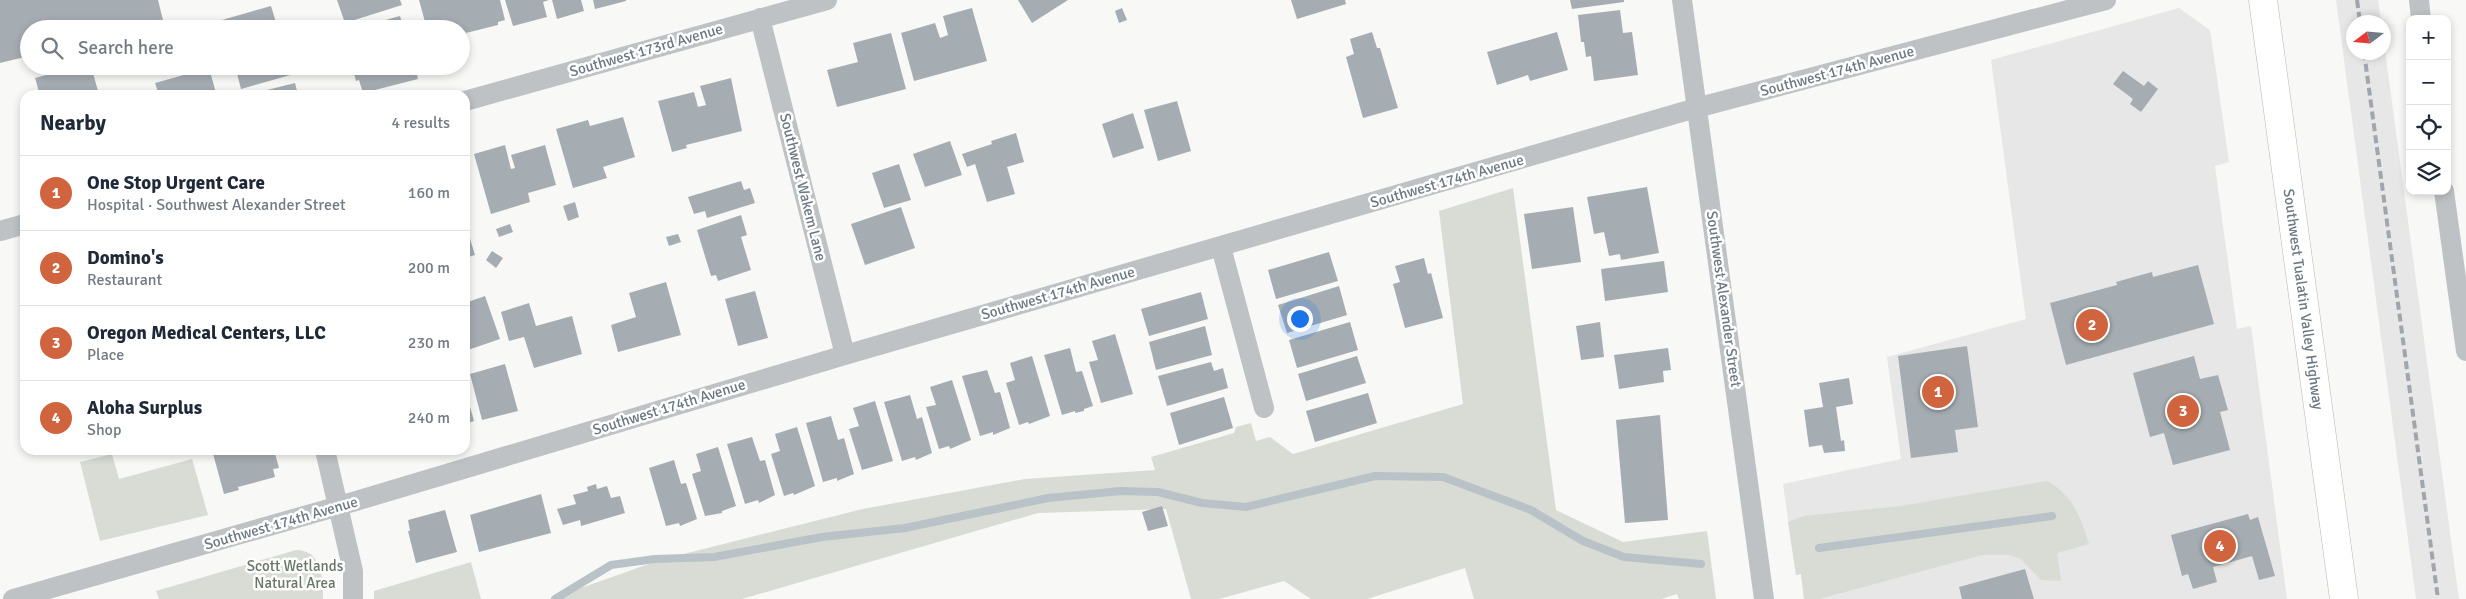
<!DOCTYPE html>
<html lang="en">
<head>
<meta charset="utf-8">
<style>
  body { margin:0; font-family:Signika,sans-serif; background:#f2f2f3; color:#1f2937 }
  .controls { position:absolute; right:15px; top:15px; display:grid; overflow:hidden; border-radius:10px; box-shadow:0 2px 8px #0003 }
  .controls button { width:45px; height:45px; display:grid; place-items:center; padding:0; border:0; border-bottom:1px solid #e0e1e3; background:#fff; color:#1f2937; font:25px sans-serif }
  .compass { position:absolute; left:2346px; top:15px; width:45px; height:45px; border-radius:50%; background:#fff; box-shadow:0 2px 8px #0003; rotate:254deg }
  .you { position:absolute; left:1299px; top:318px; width:18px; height:18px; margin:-12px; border:4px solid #fff; border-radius:50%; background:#1a73e8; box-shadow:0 0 0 8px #1a73e833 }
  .badge { display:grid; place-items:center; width:32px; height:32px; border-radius:50%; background:#cf643f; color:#fff; font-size:16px; font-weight:700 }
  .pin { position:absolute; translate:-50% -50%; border:2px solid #fff; box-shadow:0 1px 5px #0006 }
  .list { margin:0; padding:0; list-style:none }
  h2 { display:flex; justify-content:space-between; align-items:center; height:65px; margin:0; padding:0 20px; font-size:21px }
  h2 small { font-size:16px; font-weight:400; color:#747a83 }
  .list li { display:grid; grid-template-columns:32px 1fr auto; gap:15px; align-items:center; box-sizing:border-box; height:75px; padding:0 20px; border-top:1px solid #e0e1e3 }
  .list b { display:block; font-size:19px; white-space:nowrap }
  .list p { margin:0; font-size:16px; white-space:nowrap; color:#747a83 }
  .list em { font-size:16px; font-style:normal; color:#747a83 }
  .icon { flex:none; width:28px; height:28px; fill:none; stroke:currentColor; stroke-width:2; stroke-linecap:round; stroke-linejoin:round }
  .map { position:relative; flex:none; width:2466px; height:599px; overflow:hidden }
  .search { position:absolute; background:#fff; box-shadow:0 2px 8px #0003; left:20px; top:20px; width:450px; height:55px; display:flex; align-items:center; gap:12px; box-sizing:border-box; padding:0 18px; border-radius:28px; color:#747a83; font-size:19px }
  .panel { position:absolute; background:#fff; box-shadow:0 2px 8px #0003; left:20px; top:90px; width:450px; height:365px; border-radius:15px }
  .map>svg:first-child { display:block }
  .built { fill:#e6e7e6 }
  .green { fill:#d8dcd5 }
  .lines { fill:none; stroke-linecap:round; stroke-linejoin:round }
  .stream { stroke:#b9c2c6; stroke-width:8 }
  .building { fill:#a6adb2 }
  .primary-casing { stroke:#b2b6b9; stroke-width:29 }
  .street { stroke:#bec2c5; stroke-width:20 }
  .primary { stroke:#fff; stroke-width:28 }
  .rail { stroke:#a0a6ab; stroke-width:4; stroke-dasharray:8 4; stroke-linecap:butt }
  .labels { text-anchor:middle; stroke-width:5; stroke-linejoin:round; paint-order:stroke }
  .street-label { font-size:15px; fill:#6b7883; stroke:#fff }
  .park-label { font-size:15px; fill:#677665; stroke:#fff }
</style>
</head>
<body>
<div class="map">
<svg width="2466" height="599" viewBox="0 0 2466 599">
  <rect width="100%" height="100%" fill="#f8f8f6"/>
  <!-- built -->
  <path class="built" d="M 2336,0 L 2378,0 L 2381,22 L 2354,22 L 2354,52 L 2384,52 L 2384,43 L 2459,599 L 2416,599 Z
    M 2179,8 L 2210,30 L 2229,162 L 2215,166 L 2237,329 L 2251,326 L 2287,599 L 1804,599 L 1801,574 L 1796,575 L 1783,484 L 1901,459 L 1887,357 L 2026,319 L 1991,60 Z"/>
  <!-- green -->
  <path class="green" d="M 1513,188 L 1556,510 L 1623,542 L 1707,531 L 1716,599 L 1679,599 L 1677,594 L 1661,599 L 1474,599 L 1465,568 L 1367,599 L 1311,599 L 1284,581 L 1219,599 L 1191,599 L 1166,509 L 1038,513 L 742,599 L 550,599 L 660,560 L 863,509 L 1025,479 L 1155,470 L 1151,457 L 1234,433 L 1236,427 L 1251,423 L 1256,441 L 1270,437 L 1293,454 L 1463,404 L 1439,211 Z
    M 112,454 L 119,479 L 192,459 L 208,515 L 100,541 L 80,462 Z
    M 2047,481 C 2072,494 2081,518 2089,544 L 2057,553 L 2061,581 L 2041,580 L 2021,559 L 2010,555 L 1982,555 L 1819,599 L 1804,599 L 1801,574 L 1796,575 L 1788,522 L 1804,516 L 1901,506 Z
    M 296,550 C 322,550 323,578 323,599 L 159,599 L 156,591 Z
    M 471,562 L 481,599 L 374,599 L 374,591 Z"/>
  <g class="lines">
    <!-- stream -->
    <path class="stream" d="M 1819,548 L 2052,516
      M 555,599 L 611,565 L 655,559 L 714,557 L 822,537 L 905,528 L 1048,498 L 1121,491 L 1158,492 L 1202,503 L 1246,507 L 1375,476 L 1443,477 L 1531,510 L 1583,541 L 1624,557 L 1701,564"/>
  </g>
  <!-- building -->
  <path class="building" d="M 0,0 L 158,0 L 163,20 L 130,29 L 29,29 L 29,56 L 0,63 Z
    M 337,0 L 400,0 L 402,5 L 345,23 Z
    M 419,0 L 500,0 L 505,20 L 498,22 L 498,25 L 466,33 L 469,45 L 461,47 L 461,29 L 427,29 Z
    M 505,0 L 549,0 L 543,2 L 547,17 L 513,26 Z
    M 552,0 L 581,0 L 584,11 L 557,19 Z
    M 593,0 L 626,0 L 626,1 L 595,9 Z
    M 1018,0 L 1068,0 L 1032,23 Z
    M 1291,0 L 1345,0 L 1346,4 L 1297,19 Z
    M 1570,0 L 1624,0 L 1624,2 L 1572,9 Z
    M 271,6 L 278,29 L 225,29 L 222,20 Z
    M 972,8 L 987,61 L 914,81 L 901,33 L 935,23 L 940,38 L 948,35 L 943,16 Z
    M 1122,8 L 1127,20 L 1119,23 L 1115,11 Z
    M 1620,10 L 1623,33 L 1632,32 L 1638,75 L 1594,81 L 1591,56 L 1586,57 L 1584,42 L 1581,42 L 1578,15 Z
    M 400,16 L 404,29 L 356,29 L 356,28 Z
    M 1372,32 L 1377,48 L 1380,48 L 1398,108 L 1363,118 L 1346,57 L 1354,54 L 1350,39 Z
    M 1557,32 L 1568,70 L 1530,81 L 1528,75 L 1497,85 L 1487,52 Z
    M 891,33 L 906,89 L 837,107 L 827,70 L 858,62 L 853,43 Z
    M 79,66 L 91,66 L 98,91 L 83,95 L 40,95 L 35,78 Z
    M 152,66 L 183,66 L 183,67 L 154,75 Z
    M 235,66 L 291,66 L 294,74 L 241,89 Z
    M 352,66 L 415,66 L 418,79 L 363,93 L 359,80 L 356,81 Z
    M 209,68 L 216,93 L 207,95 L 159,95 L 155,83 Z
    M 2123,71 L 2144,86 L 2148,81 L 2158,89 L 2141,112 L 2130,104 L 2133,99 L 2113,84 Z
    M 731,78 L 742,131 L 686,145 L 687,148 L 672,152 L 658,101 L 694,92 L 698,107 L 706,105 L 700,86 Z
    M 295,83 L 298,95 L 251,95 L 251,94 Z
    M 1177,101 L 1191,151 L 1158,161 L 1144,110 Z
    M 1133,113 L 1144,148 L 1113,158 L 1102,124 Z
    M 623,117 L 635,157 L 603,167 L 607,178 L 573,188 L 556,129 L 588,120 L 590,126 Z
    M 1016,133 L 1024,162 L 1007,167 L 1015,194 L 987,202 L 975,164 L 967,167 L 962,154 L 992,144 L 991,141 Z
    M 950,141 L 962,175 L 925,187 L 913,154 Z
    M 505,145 L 511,169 L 515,168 L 511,155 L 545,145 L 556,185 L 528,193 L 530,202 L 491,214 L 474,154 Z
    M 899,164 L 911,200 L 884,208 L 872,173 Z
    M 741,181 L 744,190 L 750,188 L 755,203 L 707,218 L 705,211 L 694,214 L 688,197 Z
    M 1647,187 L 1659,253 L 1621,260 L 1620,254 L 1609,256 L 1604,232 L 1594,234 L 1587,197 Z
    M 575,202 L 579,217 L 568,221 L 563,206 Z
    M 901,207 L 915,248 L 865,265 L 851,224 Z
    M 1573,207 L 1581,262 L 1532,269 L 1524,214 Z
    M 741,215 L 747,235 L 741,237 L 751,270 L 718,281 L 716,275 L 711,276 L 697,230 Z
    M 465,222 L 475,255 L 465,258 Z
    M 510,224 L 513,232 L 499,237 L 496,229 Z
    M 678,234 L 681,242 L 669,246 L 666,237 Z
    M 492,251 L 503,258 L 496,268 L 486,260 Z
    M 1329,252 L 1338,281 L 1276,299 L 1268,270 Z
    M 1424,258 L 1428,274 L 1431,273 L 1443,318 L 1405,328 L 1393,284 L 1400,282 L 1395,266 Z
    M 1664,261 L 1668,292 L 1605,301 L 1601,269 Z
    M 2198,265 L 2214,324 L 2066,365 L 2050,303 L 2117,285 L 2116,282 L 2152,272 L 2153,277 Z
    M 666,282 L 681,335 L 618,352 L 611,325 L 636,317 L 629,293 Z
    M 1339,286 L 1347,315 L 1287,333 L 1278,305 Z
    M 755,291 L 768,338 L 738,346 L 725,299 Z
    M 1201,292 L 1208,319 L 1149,336 L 1141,309 Z
    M 485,296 L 500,339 L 465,351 L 465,303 Z
    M 529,303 L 536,326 L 572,316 L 582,354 L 534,368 L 524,337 L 509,341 L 501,312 Z
    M 1350,322 L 1358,350 L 1297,368 L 1289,340 Z
    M 1600,322 L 1604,357 L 1581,360 L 1576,326 Z
    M 1205,326 L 1212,355 L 1156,370 L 1149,342 Z
    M 1115,334 L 1133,394 L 1101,403 L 1089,362 L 1098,360 L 1092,341 Z
    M 1967,346 L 1978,427 L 1955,430 L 1958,452 L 1911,458 L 1898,356 Z
    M 1070,348 L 1076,372 L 1082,371 L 1093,406 L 1084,409 L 1084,411 L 1075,413 L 1075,411 L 1062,415 L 1044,355 Z
    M 1668,348 L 1671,370 L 1663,371 L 1664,382 L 1619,389 L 1614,355 Z
    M 1032,356 L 1050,416 L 1029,424 L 1028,422 L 1019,425 L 1006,383 L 1015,380 L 1010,363 Z
    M 1357,356 L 1366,383 L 1306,401 L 1298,374 Z
    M 2194,356 L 2200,379 L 2218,375 L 2228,410 L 2220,412 L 2230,450 L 2173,465 L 2164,433 L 2150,437 L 2133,373 Z
    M 1211,362 L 1214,371 L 1223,368 L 1228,388 L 1167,406 L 1158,376 Z
    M 505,364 L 518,411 L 482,420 L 470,374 Z
    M 987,370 L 995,393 L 1000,392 L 1010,428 L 993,435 L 993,432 L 980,436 L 962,376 Z
    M 1849,378 L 1853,404 L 1836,407 L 1841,441 L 1844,440 L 1845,451 L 1824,453 L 1822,445 L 1809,447 L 1804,410 L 1823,407 L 1819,383 Z
    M 952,380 L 971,440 L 950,449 L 949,446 L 939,449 L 926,407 L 936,405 L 930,387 Z
    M 465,389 L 474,421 L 465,424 Z
    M 1368,393 L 1377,423 L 1315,442 L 1306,411 Z
    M 910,395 L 917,419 L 922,417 L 932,453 L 916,460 L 915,457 L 902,461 L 884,402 Z
    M 1224,397 L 1233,428 L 1179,445 L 1170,413 Z
    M 875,401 L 893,461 L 862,470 L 849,429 L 859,426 L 853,408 Z
    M 1660,415 L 1668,520 L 1625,523 L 1616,420 Z
    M 831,416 L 838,440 L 844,438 L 854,474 L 837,481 L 837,478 L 823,482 L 806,423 Z
    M 797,427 L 815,486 L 794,495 L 793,493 L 784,496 L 771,454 L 780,451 L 775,434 Z
    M 752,437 L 760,461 L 765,460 L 775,495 L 759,503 L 758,500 L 745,504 L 727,444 Z
    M 718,447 L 736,506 L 722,511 L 722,513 L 705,516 L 692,474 L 701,471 L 696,454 Z
    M 212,450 L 274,450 L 279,468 L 273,469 L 275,477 L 238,487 L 239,490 L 224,494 Z
    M 674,460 L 681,484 L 686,483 L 697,519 L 680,526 L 679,523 L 666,526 L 649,468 Z
    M 596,484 L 597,489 L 607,486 L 611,498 L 620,496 L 625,513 L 581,526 L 580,520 L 563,525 L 557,509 L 576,504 L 573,495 L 588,491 L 587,487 Z
    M 541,494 L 551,533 L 479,552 L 470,515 Z
    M 1162,506 L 1168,526 L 1148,531 L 1142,512 Z
    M 445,510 L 457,552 L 416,563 L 408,531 L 410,531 L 408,520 Z
    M 2248,514 L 2250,520 L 2258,517 L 2275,576 L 2259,580 L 2252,556 L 2213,567 L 2217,582 L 2193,589 L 2188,574 L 2182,576 L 2171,535 Z
    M 2025,569 L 2034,599 L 1962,599 L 1959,587 Z"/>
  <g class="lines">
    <defs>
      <g id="primary">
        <path id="s1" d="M 2263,0 L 2344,599"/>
      </g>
    </defs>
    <!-- primary casing -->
    <use href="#primary" class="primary-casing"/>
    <!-- street -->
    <path class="street" d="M 1682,0 L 1764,599
      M 2419,0 L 2421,19
      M 760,18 L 845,355
      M 465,101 L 827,0
      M 2444,191 L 2466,351
      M 0,231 L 25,224
      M 1221,247 L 1264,408
      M 325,450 L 353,571 L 353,599
      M 13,599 L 339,506 L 845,355 L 1696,108 L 2106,0"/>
    <!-- primary -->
    <use href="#primary" class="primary"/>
    <!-- rail -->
    <path class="rail" d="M 2357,0 L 2360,22
      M 2364,52 L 2438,599"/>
  </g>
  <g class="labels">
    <!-- street labels -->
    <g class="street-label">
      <text transform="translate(646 50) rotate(-16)" y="5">Southwest 173rd Avenue</text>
      <text transform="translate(1837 71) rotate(-15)" y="5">Southwest 174th Avenue</text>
      <text transform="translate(1447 181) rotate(-16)" y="5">Southwest 174th Avenue</text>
      <text transform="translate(803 187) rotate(76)" y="5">Southwest Wakem Lane</text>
      <text transform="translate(1058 293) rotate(-16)" y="5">Southwest 174th Avenue</text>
      <text transform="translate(1724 299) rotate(82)" y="5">Southwest Alexander Street</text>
      <text dy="5" stroke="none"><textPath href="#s1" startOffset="302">Southwest Tualatin Valley Highway</textPath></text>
      <text transform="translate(669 407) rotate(-17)" y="5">Southwest 174th Avenue</text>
      <text transform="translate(281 523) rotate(-16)" y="5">Southwest 174th Avenue</text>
    </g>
    <!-- park labels -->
    <g class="park-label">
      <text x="295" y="571">Scott Wetlands<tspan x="295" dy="17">Natural Area</tspan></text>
    </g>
  </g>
</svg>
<div class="controls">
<button>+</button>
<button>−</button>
<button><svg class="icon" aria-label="locate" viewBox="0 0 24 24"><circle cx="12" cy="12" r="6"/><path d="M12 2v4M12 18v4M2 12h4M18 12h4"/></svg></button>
<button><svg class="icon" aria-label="layers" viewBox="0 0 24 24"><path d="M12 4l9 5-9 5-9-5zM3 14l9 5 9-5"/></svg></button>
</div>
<svg class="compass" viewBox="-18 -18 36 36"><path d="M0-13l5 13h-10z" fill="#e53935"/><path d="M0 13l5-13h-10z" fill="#747a83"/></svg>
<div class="you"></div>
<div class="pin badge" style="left:1938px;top:392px">1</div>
<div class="pin badge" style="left:2092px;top:325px">2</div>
<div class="pin badge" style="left:2183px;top:411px">3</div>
<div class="pin badge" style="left:2220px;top:546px">4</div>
<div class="search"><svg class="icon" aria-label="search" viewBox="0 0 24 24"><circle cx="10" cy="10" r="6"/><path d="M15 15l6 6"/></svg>Search here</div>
<section class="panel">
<h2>Nearby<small>4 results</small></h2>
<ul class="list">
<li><span class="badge">1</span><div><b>One Stop Urgent Care</b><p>Hospital · Southwest Alexander Street</p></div><em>160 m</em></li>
<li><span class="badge">2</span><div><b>Domino's</b><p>Restaurant</p></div><em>200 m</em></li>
<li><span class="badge">3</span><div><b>Oregon Medical Centers, LLC</b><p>Place</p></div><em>230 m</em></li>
<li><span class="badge">4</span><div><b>Aloha Surplus</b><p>Shop</p></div><em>240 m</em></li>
</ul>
</section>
</div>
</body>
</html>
